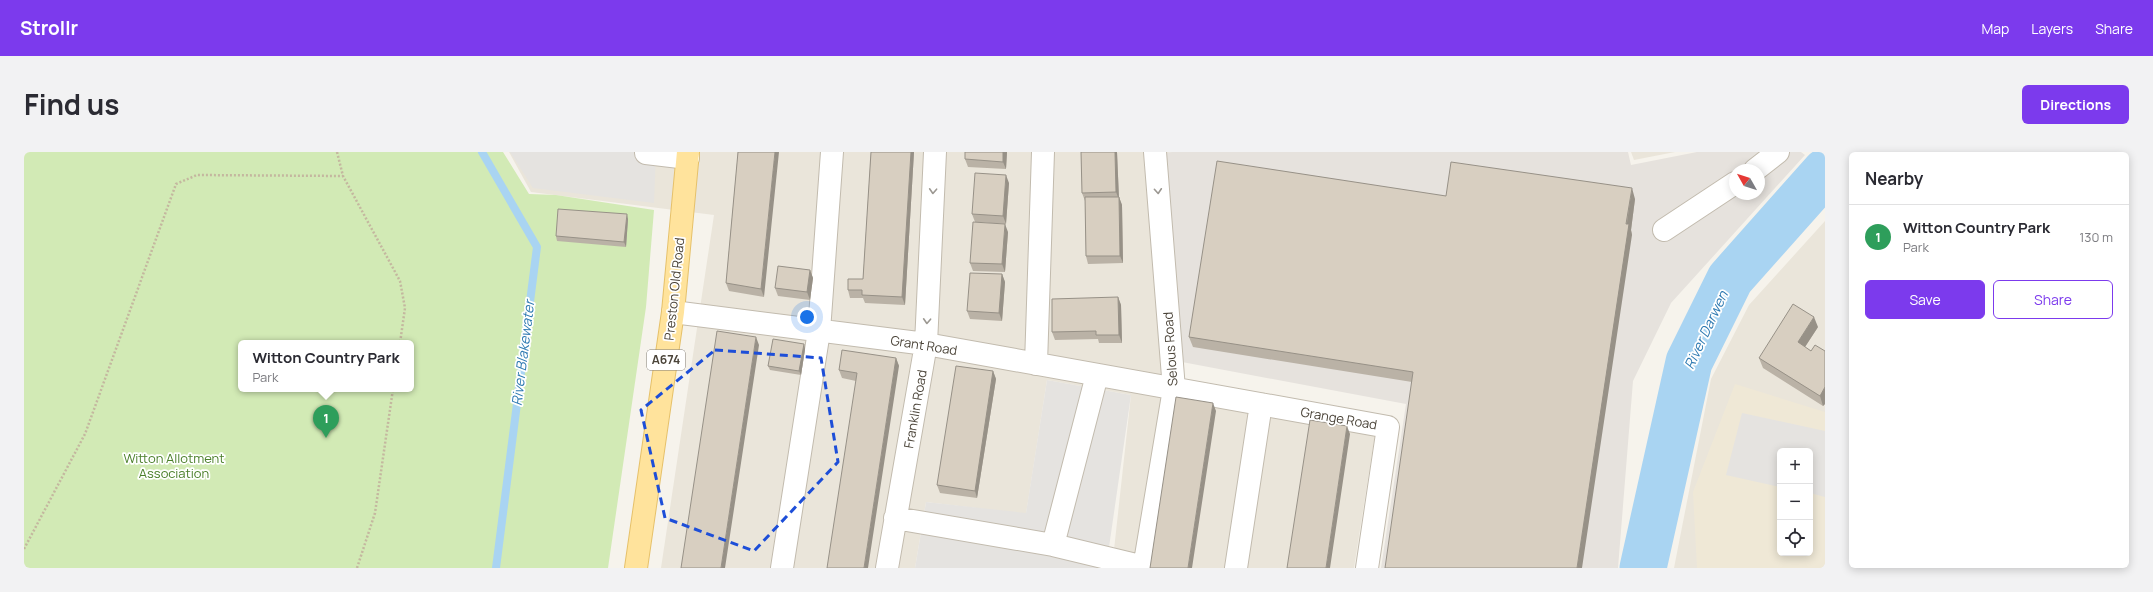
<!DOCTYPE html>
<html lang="en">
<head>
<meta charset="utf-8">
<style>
  body { margin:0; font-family:Manrope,sans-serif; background:#f2f2f3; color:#2b2b33 }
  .controls { position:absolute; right:12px; bottom:12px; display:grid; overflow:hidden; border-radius:6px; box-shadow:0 2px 10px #0003 }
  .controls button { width:36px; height:36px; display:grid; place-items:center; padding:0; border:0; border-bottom:1px solid #e1e1e2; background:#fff; color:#2b2b33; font:20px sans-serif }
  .compass { position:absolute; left:1705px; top:12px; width:36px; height:36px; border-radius:50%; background:#fff; box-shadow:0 2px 10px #0003; rotate:309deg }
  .you { position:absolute; left:783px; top:165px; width:14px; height:14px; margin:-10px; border:3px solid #fff; border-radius:50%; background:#1a73e8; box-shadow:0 0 0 6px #1a73e833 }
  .badge { display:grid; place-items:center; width:26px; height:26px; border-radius:50%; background:#7c3aed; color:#fff; font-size:13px; font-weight:700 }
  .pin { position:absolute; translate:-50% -33px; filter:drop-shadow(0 1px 2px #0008) }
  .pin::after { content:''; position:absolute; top:21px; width:14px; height:12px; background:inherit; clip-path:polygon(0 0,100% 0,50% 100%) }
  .popup { position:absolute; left:214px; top:188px; width:176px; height:52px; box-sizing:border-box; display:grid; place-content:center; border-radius:6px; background:#fff; filter:drop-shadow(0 1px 3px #0005); font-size:13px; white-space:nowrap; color:#7c7c81 }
  .popup b { font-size:15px; color:#2b2b33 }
  .popup::after { content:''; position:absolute; left:50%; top:100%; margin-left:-8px; border:8px solid transparent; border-top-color:#fff }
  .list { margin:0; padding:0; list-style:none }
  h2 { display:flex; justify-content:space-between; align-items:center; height:52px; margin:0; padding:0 16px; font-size:17px }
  h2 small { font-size:13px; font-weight:400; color:#7c7c81 }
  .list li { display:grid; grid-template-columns:26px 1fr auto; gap:12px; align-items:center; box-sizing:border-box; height:64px; padding:0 16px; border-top:1px solid #e1e1e2 }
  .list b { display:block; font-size:15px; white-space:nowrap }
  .list p { margin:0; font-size:13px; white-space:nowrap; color:#7c7c81 }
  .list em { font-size:13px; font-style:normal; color:#7c7c81 }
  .actions { display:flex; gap:8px; padding:12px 16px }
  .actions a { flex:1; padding:9px 0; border:1px solid #7c3aed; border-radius:6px; text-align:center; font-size:14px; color:#7c3aed }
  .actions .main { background:#7c3aed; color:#fff }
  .icon { flex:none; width:22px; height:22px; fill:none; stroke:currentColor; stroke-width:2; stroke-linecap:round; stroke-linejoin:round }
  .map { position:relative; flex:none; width:1801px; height:416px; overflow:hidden; border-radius:6px }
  header { display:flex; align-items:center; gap:24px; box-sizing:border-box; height:56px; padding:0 20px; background:#7c3aed; color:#fff }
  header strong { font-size:19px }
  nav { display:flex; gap:22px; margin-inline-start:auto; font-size:14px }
  .intro { display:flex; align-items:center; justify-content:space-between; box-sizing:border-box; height:96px; padding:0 24px }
  h1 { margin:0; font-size:28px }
  .button { padding:10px 18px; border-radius:6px; background:#7c3aed; color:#fff; font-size:14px; font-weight:700 }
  main { display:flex; gap:24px; padding:0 24px }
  aside { flex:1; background:#fff; border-radius:6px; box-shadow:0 2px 10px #0003 }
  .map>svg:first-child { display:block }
  .residential { fill:#eae5da; fill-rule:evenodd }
  .industrial { fill:#e6e2dd; fill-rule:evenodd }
  .education { fill:#efe8d6; fill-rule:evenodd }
  .green { fill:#d2eab5; fill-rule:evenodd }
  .parking { fill:#e5e3e0 }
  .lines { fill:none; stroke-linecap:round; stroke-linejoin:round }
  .stream { stroke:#a9d4f2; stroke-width:8 }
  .river { stroke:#a9d4f2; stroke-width:47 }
  .minor-casing { stroke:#c2bbae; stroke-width:24 }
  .major-casing { stroke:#e6c16a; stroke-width:24 }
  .path { stroke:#c4b79f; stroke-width:2.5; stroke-dasharray:2 2; stroke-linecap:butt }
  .minor { stroke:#fff; stroke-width:22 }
  .major { stroke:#ffe39c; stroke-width:22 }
  .wall { fill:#bab2a6 }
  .shaded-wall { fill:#979187 }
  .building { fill:#d8cfc1; stroke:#979187 }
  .oneway { stroke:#9c9892 }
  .marked { fill:none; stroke:#1d4ed8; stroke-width:3; stroke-dasharray:8 5; stroke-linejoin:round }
  .labels { text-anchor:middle; stroke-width:3.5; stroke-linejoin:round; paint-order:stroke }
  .shield { fill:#fff; stroke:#817c74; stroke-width:1 }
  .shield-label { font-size:12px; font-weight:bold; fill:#4b4439 }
  .street-label { font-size:13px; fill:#4b4439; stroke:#fff }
  .park-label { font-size:13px; fill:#4a7f2a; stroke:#fff }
  .water-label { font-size:14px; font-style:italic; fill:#2e7ab2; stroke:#fff }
</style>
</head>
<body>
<header>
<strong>Strollr</strong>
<nav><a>Map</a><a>Layers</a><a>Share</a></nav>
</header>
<div class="intro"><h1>Find us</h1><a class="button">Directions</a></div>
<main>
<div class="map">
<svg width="1801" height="416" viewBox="0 0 1801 416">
  <rect width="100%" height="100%" fill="#f6f3ec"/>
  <!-- residential -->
  <path class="residential" d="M 485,0 L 1148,0 L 1124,5 L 1138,227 L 1351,282 L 1330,416 L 1088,416 L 1107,243 L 1023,228 L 1002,362 L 902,350 L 891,416 L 637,416 L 690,63 L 507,40 Z
    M 1607,0 L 1651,0 L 1610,8 Z
    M 1801,69 L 1801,416 L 1650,416 L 1687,227 L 1725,153 ZM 1756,299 L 1786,299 L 1786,401 L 1756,401 Z"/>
  <!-- industrial -->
  <path class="industrial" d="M 1148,0 L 1604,0 L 1607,13 L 1673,0 L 1777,0 L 1781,3 L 1647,151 L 1609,229 L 1594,416 L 1357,416 L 1382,252 L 1158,210 L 1142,1 ZM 1711,18 L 1735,18 L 1735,42 L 1711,42 Z"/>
  <!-- education -->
  <path class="education" d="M 1711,232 L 1801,260 L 1801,416 L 1673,416 L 1669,340 ZM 1756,299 L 1786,299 L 1786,401 L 1756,401 Z"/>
  <!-- green -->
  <path class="green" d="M 0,0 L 479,0 L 505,42 L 532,43 L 630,58 L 622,155 L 584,416 L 0,416 ZM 217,191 L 387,191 L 387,237 L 217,237 Z"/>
  <!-- parking -->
  <path class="parking" d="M 486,0 L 632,0 L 630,51 L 509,36 Z
    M 1023,228 L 1107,243 L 1082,416 L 891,416 L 902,350 L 1002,361 Z
    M 1718,261 L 1801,279 L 1801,345 L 1786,341 L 1786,299 L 1756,299 L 1756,335 L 1702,323 Z"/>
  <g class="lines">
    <!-- stream -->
    <path class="stream" d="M 458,0 L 513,95 L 472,416"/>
    <!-- river -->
    <path class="river" d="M 1619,416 L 1665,210 L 1706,127 L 1801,20"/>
    <defs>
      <path id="minor" d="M 622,1 L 664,6
        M 1731,18 L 1754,0
        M 1640,78 L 1711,31
        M 649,160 L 902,192 L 1364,275 L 1343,416
        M 1012,212 L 1019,0
        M 1073,223 L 1029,393 L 1120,415
        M 871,366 L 1029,393
        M 758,416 L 795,179 L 808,0
        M 863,416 L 902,192 L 911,0
        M 1120,416 L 1150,237 L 1131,0
        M 1212,416 L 1237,252"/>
      <path id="major" d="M 612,416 L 649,160 L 664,0"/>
    </defs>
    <!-- minor casing -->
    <use href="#minor" class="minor-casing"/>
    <!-- major casing -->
    <use href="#major" class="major-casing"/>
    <!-- path -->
    <path class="path" d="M 313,0 L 319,24 L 376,129 L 381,156 L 376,191
      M 0,397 L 61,282 L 152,32 L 173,23 L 319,24
      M 333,416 L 351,361 L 369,237"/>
    <!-- minor -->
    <use href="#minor" class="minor"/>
    <!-- major -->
    <use href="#major" class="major"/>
  </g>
  <!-- wall -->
  <path class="wall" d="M 714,0 L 740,145 L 705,139 L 702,131 Z
    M 847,0 L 890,0 L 881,153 L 841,151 L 839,146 L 826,146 L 824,138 L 839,127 Z
    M 941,0 L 983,0 L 982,17 L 944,15 L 941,7 Z
    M 1057,0 L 1093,0 L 1095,45 L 1098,53 L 1099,111 L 1064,112 L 1062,104 L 1061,49 L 1058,41 Z
    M 985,31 L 982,72 L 951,70 L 948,62 Z
    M 1422,44 L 1611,47 L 1607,78 L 1608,83 L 1388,230 L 1169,195 L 1165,185 Z
    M 604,67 L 602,95 L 533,89 L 532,84 Z
    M 984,80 L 981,120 L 949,119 L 946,111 Z
    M 786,118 L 789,126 L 786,148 L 754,144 L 751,136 Z
    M 978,122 L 981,130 L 978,169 L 946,167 L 943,159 Z
    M 1094,145 L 1097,153 L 1098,191 L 1075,191 L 1074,187 L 1031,188 L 1028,180 Z
    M 1794,175 L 1781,195 L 1787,199 L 1801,199 L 1801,252 L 1799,254 L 1739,216 L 1735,206 Z
    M 780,192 L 781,197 L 777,223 L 746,218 L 744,214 Z
    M 872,206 L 875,214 L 832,229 L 818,226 L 815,218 Z
    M 969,219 L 972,227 L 953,346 L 916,341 L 913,333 Z"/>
  <!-- shaded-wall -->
  <path class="shaded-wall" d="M 751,0 L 755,0 L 740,145 L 737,137 Z
    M 887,0 L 890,0 L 881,153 L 878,145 Z
    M 979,0 L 983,0 L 982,17 L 979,10 Z
    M 1091,0 L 1093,0 L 1095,48 L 1092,40 Z
    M 982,23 L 985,31 L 982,72 L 979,64 Z
    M 1608,36 L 1611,47 L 1607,78 L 1608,83 L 1558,416 L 1553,416 Z
    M 1095,45 L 1098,53 L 1099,111 L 1096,104 Z
    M 603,62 L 604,67 L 602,95 L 600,90 Z
    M 981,72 L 984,80 L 981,120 L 978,112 Z
    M 786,118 L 789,126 L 786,148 L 783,140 Z
    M 978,122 L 981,130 L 978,169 L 975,161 Z
    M 1094,145 L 1097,153 L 1098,191 L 1095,183 Z
    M 1790,165 L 1794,175 L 1777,201 L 1774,190 Z
    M 732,185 L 735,193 L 701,416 L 697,416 Z
    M 780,192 L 781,197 L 777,223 L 775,219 Z
    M 872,206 L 875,214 L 844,416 L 840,416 Z
    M 969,219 L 972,227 L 953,346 L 951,339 Z
    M 1801,235 L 1801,252 L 1799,254 L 1796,244 Z
    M 1189,251 L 1192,259 L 1168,416 L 1164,416 Z
    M 1323,274 L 1326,282 L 1306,416 L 1302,416 Z"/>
  <!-- building -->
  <path class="building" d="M 714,0 L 751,0 L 737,137 L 702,131 Z
    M 847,0 L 887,0 L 878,145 L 838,143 L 838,138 L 824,138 L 824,127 L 839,127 Z
    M 941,0 L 979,0 L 979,10 L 941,7 Z
    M 1057,0 L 1091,0 L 1092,40 L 1058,41 Z
    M 1193,9 L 1422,44 L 1427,10 L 1608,36 L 1602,72 L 1605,72 L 1553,416 L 1361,416 L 1389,220 L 1165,185 Z
    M 951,21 L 982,23 L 979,64 L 948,62 Z
    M 1061,45 L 1095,45 L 1096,104 L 1062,104 Z
    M 534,57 L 603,62 L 600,90 L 532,84 Z
    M 949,70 L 981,72 L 978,112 L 946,111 Z
    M 754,114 L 786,118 L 783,140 L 751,136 Z
    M 946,121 L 978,122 L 975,161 L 943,159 Z
    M 1094,145 L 1095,183 L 1072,183 L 1072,179 L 1028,180 L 1028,147 Z
    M 1769,152 L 1790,165 L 1774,190 L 1787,199 L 1791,193 L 1801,199 L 1801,235 L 1796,244 L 1735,206 Z
    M 693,179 L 732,185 L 697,416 L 657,416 Z
    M 749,187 L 780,192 L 775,219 L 744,214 Z
    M 818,198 L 872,206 L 840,416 L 803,416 L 833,221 L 815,218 Z
    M 932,214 L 969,219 L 951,339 L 913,333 Z
    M 1152,245 L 1189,251 L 1164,416 L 1126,416 Z
    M 1286,268 L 1323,274 L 1302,416 L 1263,416 Z"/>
  <!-- one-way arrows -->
  <defs><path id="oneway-chevron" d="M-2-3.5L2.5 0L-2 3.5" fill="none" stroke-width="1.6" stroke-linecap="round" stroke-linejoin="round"/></defs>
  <g class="oneway">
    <use href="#oneway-chevron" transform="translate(909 39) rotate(93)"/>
    <use href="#oneway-chevron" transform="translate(1134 39) rotate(86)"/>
    <use href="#oneway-chevron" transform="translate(903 169) rotate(93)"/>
  </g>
  <!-- marked area -->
  <path class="marked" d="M 691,198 L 797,206 L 814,310 L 730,399 L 641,366 L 617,258 Z"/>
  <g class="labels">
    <!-- shield labels -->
    <rect class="shield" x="623" y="198" width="38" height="20" rx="3"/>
    <g class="shield-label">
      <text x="642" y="212">A674</text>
    </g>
    <!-- street labels -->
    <g class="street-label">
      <text transform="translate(650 137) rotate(-84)" y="5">Preston Old Road</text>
      <text transform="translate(900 193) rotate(9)" y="5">Grant Road</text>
      <text transform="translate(1146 197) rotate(-94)" y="5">Selous Road</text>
      <text transform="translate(891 257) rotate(-80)" y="5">Franklin Road</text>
      <text transform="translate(1315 266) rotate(10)" y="5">Grange Road</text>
    </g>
    <!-- park labels -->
    <g class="park-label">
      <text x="150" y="311">Witton Allotment<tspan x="150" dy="15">Association</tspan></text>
    </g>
    <!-- water labels -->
    <g class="water-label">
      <text transform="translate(1682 178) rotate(-65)" y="5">River Darwen</text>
      <text transform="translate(499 201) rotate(-83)" y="5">River Blakewater</text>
    </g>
  </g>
</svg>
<div class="controls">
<button>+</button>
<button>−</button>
<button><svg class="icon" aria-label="locate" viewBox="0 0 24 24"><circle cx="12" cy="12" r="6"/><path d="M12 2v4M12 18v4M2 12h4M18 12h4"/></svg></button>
</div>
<svg class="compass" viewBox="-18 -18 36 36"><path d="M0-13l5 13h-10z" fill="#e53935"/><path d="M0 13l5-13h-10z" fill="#7c7c81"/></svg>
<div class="you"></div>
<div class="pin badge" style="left:302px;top:286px;background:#2e9e5b">1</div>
<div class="popup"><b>Witton Country Park</b>Park</div>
</div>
<aside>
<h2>Nearby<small></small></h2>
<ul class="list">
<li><span class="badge" style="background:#2e9e5b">1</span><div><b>Witton Country Park</b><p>Park</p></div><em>130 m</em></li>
</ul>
<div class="actions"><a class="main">Save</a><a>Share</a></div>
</aside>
</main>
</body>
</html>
